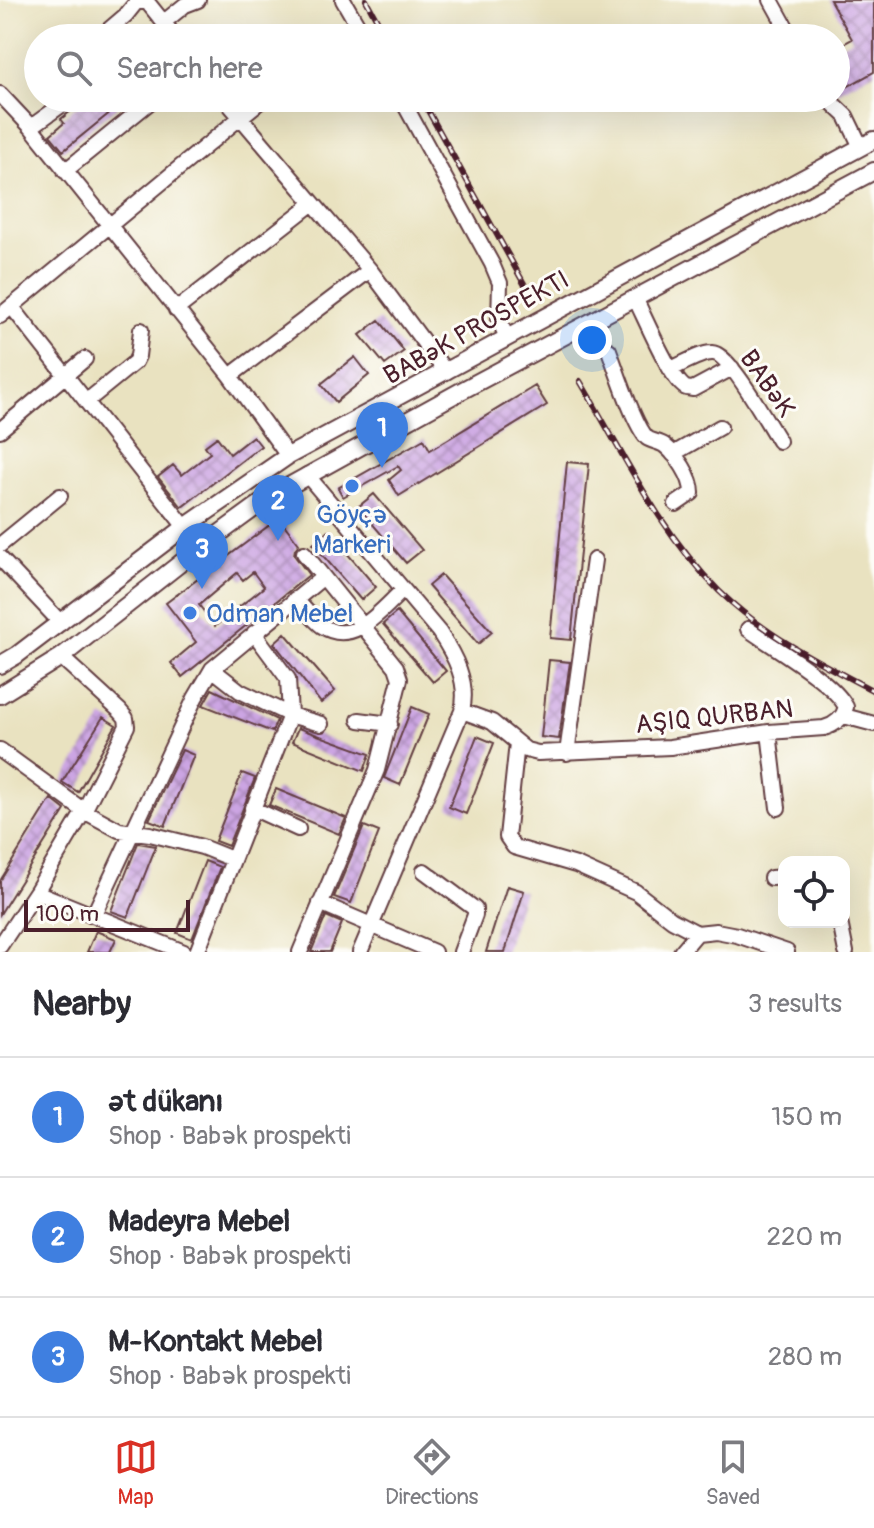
<!DOCTYPE html>
<html lang="en">
<head>
<meta charset="utf-8">
<style>
  body { margin:0; font-family:Pangolin,sans-serif; background:#f2f2f3; color:#2b2b33 }
  .controls { position:absolute; right:24px; bottom:24px; display:grid; overflow:hidden; border-radius:16px; box-shadow:0 8px 32px #0002 }
  .controls button { width:72px; height:72px; display:grid; place-items:center; padding:0; border:0; border-bottom:2px solid #e1e1e2; background:#fff; color:#2b2b33; font:40px sans-serif }
  .scale { position:absolute; left:24px; bottom:20px; width:166px; box-sizing:border-box; padding-left:8px; border:4px solid #4a1f2b; border-top:0; font-size:22px; line-height:28px; white-space:nowrap; color:#4a1f2b; -webkit-text-stroke:6px #fdfcf7; paint-order:stroke }
  .you { position:absolute; left:592px; top:340px; width:28px; height:28px; margin:-20px; border:6px solid #fff; border-radius:50%; background:#1a73e8; box-shadow:0 0 0 12px #1a73e833 }
  .badge { display:grid; place-items:center; width:52px; height:52px; border-radius:50%; background:#d93025; color:#fff; font-size:26px; font-weight:700 }
  .pin { position:absolute; translate:-50% -66px; filter:drop-shadow(0 2px 4px #0008) }
  .pin::after { content:''; position:absolute; top:42px; width:28px; height:24px; background:inherit; clip-path:polygon(0 0,100% 0,50% 100%) }
  .list { margin:0; padding:0; list-style:none }
  h2 { display:flex; justify-content:space-between; align-items:center; height:104px; margin:0; padding:0 32px; font-size:34px }
  h2 small { font-size:26px; font-weight:400; color:#7c7c81 }
  .list li { display:grid; grid-template-columns:52px 1fr auto; gap:24px; align-items:center; box-sizing:border-box; height:120px; padding:0 32px; border-top:2px solid #e1e1e2 }
  .list b { display:block; font-size:30px; white-space:nowrap }
  .list p { margin:0; font-size:26px; white-space:nowrap; color:#7c7c81 }
  .list em { font-size:26px; font-style:normal; color:#7c7c81 }
  .icon { flex:none; width:44px; height:44px; fill:none; stroke:currentColor; stroke-width:2; stroke-linecap:round; stroke-linejoin:round }
  .map { position:relative; flex:none; width:874px; height:952px; overflow:hidden }
  .search { position:absolute; background:#fff; box-shadow:0 8px 32px #0002; left:24px; right:24px; top:24px; height:88px; display:flex; align-items:center; gap:20px; box-sizing:border-box; padding:0 28px; border-radius:44px; color:#7c7c81; font-size:30px }
  .sheet { height:464px; background:#fff }
  nav { display:flex; justify-content:space-around; align-items:center; box-sizing:border-box; height:112px; border-top:2px solid #e1e1e2; background:#fff; font-size:22px; color:#7c7c81 }
  nav a { display:grid; justify-items:center; gap:4px }
  nav .on { color:#d93025 }
  .map>svg:first-child { display:block }
  .building { fill:url(#building-cross-hatch); fill-rule:evenodd }
  .lines { fill:none; stroke-linecap:round; stroke-linejoin:round }
  .minor-casing { stroke:#623c41; stroke-width:18 }
  .major-casing { stroke:#623c41; stroke-width:20 }
  .minor { stroke:#fff; stroke-width:14 }
  .major { stroke:#fff; stroke-width:16 }
  .rail-casing { stroke:#4a1f2b; stroke-width:6 }
  .rail { stroke:#fdfcf7; stroke-width:3; stroke-dasharray:9; stroke-linecap:butt }
  .shop-dot { fill:#3f7fe0; stroke:#fdfcf7; stroke-width:3 }
  .labels { text-anchor:middle; stroke-width:6; stroke-linejoin:round; paint-order:stroke }
  .street-label { font-size:26px; fill:#4a1f2b; stroke:#fdfcf7 }
  .shop-label { font-size:26px; fill:#366cbe; stroke:#fdfcf7 }
</style>
</head>
<body>
<div class="map">
<svg width="874" height="952" viewBox="0 0 874 952">
  <defs>
    <pattern id="building-cross-hatch" width="8" height="8" patternUnits="userSpaceOnUse" patternTransform="scale(2)"><rect width="8" height="8" fill="#cca5e3"/><path d="M0 0l8 8M0 8l8-8" fill="none" stroke="#a886b8"/></pattern>
  </defs>
  <rect width="100%" height="100%" fill="#fdfcf7"/>
  <filter id="ink" filterUnits="userSpaceOnUse"><feTurbulence type="fractalNoise" baseFrequency=".0125" numOctaves="2"/><feDisplacementMap in="SourceGraphic" scale="16" xChannelSelector="R" yChannelSelector="G"/><feConvolveMatrix kernelMatrix="1 2 1 2 8 2 1 2 1" color-interpolation-filters="sRGB"/></filter>
  <filter id="wash" filterUnits="userSpaceOnUse"><feTurbulence type="fractalNoise" baseFrequency=".006" numOctaves="4" result="noise"/><feDisplacementMap in="SourceGraphic" scale="32" xChannelSelector="R" yChannelSelector="G"/><feGaussianBlur stdDeviation="1.8" result="paint"/><feColorMatrix in="noise" values="0 0 0 0 0 0 0 0 0 0 0 0 0 0 0 0 0 1.4 0 .05"/><feComposite in="paint" operator="in"/></filter>
  <g filter="url(#wash)">
    <rect width="100%" height="100%" fill="#e9e2c0"/>
    <g id="blocks">
      <!-- building -->
      <path class="building" d="M 830,0 L 874,0 L 874,72 L 836,93 L 836,48 L 852,39 Z
        M 87,98 L 128,98 L 63,151 L 50,135 L 64,123 L 61,119 Z
        M 379,320 L 404,351 L 385,365 L 360,335 Z
        M 355,357 L 369,375 L 336,402 L 321,384 Z
        M 535,386 L 547,405 L 399,496 L 389,480 L 401,470 L 398,466 L 343,497 L 338,488 L 424,439 L 430,450 Z
        M 253,436 L 261,446 L 182,507 L 158,477 L 173,465 L 182,475 L 210,453 L 205,446 L 217,437 L 230,454 Z
        M 567,462 L 589,464 L 571,640 L 550,638 Z
        M 374,494 L 422,550 L 406,563 L 358,507 Z
        M 279,518 L 299,544 L 295,549 L 294,555 L 309,575 L 182,677 L 171,663 L 196,642 L 166,603 ZM 253,572 L 264,587 L 215,626 L 199,605 L 237,573 L 243,580 Z
        M 328,531 L 376,587 L 361,600 L 313,544 Z
        M 441,575 L 492,632 L 478,644 L 428,586 Z
        M 397,612 L 446,671 L 433,682 L 383,624 Z
        M 285,633 L 335,691 L 321,703 L 274,643 Z
        M 549,660 L 570,662 L 559,739 L 541,737 Z
        M 212,689 L 277,720 L 272,732 L 203,705 Z
        M 412,707 L 429,714 L 400,785 L 384,778 Z
        M 103,717 L 116,725 L 78,792 L 62,782 Z
        M 298,728 L 370,754 L 364,771 L 292,742 Z
        M 477,736 L 494,743 L 466,814 L 449,807 Z
        M 182,750 L 194,755 L 165,826 L 149,820 Z
        M 242,773 L 255,778 L 228,846 L 215,841 Z
        M 276,789 L 346,818 L 339,834 L 269,805 Z
        M 51,799 L 65,810 L 0,914 L 0,881 Z
        M 364,826 L 379,832 L 351,903 L 334,897 Z
        M 138,843 L 156,846 L 128,917 L 111,911 Z
        M 205,861 L 220,867 L 192,939 L 177,933 Z
        M 507,886 L 524,891 L 505,952 L 486,952 Z
        M 326,916 L 342,923 L 330,952 L 311,952 Z
        M 96,931 L 116,939 L 110,952 L 87,952 Z"/>
    </g>
  </g>
  <g filter="url(#ink)">
    <use href="#blocks" fill-opacity="0" stroke="#623c41" stroke-width="2"/>
    <g class="lines">
      <defs>
        <path id="minor" d="M 138,0 L 148,3 L 176,38
          M 343,0 L 365,38
          M 771,0 L 792,38
          M 164,22 L 185,5 L 198,0
          M 99,38 L 126,15 L 138,0
          M 0,94 L 31,127 L 230,376 L 288,456
          M 224,98 L 370,270 L 446,372
          M 401,98 L 492,264 L 500,283 L 499,320 L 507,338
          M 827,98 L 846,116 L 861,147
          M 31,127 L 71,98
          M 65,171 L 155,98
          M 635,298 C 645,318 667,370 681,384 C 686,389 686,388 693,389 L 732,368
          M 12,307 L 185,527
          M 176,310 L 313,203
          M 0,316 L 264,98
          M 609,350 C 616,369 634,425 647,438 C 651,441 659,442 664,445 C 677,455 692,477 692,493 L 676,504
          M 671,369 C 683,364 700,353 712,353 C 729,352 769,426 779,441
          M 230,376 L 370,270
          M 87,401 L 135,362 L 138,356 L 141,330
          M 0,430 L 85,359
          M 673,454 L 720,427
          M 307,475 L 439,632 C 455,656 469,682 462,711 L 360,952
          M 0,545 L 60,496
          M 0,558 L 61,623
          M 295,599 C 304,608 313,619 322,626 C 354,647 381,610 402,591
          M 254,633 L 288,679 L 290,715 L 321,724
          M 462,711 L 492,722 L 526,750 L 538,753 L 670,747 L 769,732 L 824,728 C 835,725 843,718 846,707 C 833,681 773,647 748,629
          M 844,716 L 874,724
          M 359,720 L 390,724
          M 769,732 L 778,808
          M 517,743 L 507,837 L 514,847 L 576,865 L 636,892 L 672,920 L 697,933 L 716,931 L 737,935 L 787,952
          M 0,750 L 84,811 L 119,830 L 150,834 L 202,847 L 232,859
          M 567,753 L 594,560
          M 252,808 L 298,829
          M 424,871 L 475,909 L 475,915 L 461,952
          M 771,878 L 784,877
          M 36,892 L 184,952
          M 320,903 L 434,952
          M 94,914 L 195,698 L 212,669 L 322,578
          M 840,922 L 846,952
          M 0,946 L 36,892 L 84,811 L 127,726 L 126,718 L 120,711 L 61,657
          M 197,952 L 290,715 L 240,691 L 212,669
          M 300,952 L 377,770 L 400,679 L 396,667 L 304,553
          M 681,952 L 697,933"/>
        <path id="major" d="M 0,665 L 17,655 L 185,527 L 288,456 L 874,140
          M 0,695 L 61,657 L 201,547 L 271,496 L 461,391 L 874,171"/>
      </defs>
      <!-- minor casing -->
      <use href="#minor" class="minor-casing"/>
      <!-- major casing -->
      <use href="#major" class="major-casing"/>
      <!-- minor -->
      <use href="#minor" class="minor"/>
      <!-- major -->
      <use href="#major" class="major"/>
      <defs>
        <path id="rail" d="M 366,0 L 387,38
          M 421,98 L 527,289
          M 580,381 C 623,453 659,531 719,591 C 763,634 820,663 874,691"/>
      </defs>
      <!-- rail casing -->
      <use href="#rail" class="rail-casing"/>
      <!-- rail -->
      <use href="#rail" class="rail"/>
    </g>
  </g>
  <!-- markers -->
  <g class="shop-dot">
    <circle cx="352" cy="486" r="8"/>
    <circle cx="190" cy="613" r="8"/>
  </g>
  <g class="labels">
    <!-- street labels -->
    <g class="street-label">
      <text transform="translate(476 327) rotate(-29)" y="9">BABƏK PROSPEKTI</text>
      <text transform="translate(768 383) rotate(55)" y="9">BABƏK</text>
      <text transform="translate(714 716) rotate(-6)" y="9">AŞIQ QURBAN</text>
    </g>
    <!-- shop labels -->
    <g class="shop-label">
      <text x="352" y="523">Göyçə<tspan x="352" dy="30">Markeri</tspan></text>
      <text x="206" y="622" text-anchor="start">Odman Mebel</text>
    </g>
  </g>
</svg>
<div class="controls">
<button><svg class="icon" aria-label="locate" viewBox="0 0 24 24"><circle cx="12" cy="12" r="6"/><path d="M12 2v4M12 18v4M2 12h4M18 12h4"/></svg></button>
</div>
<div class="scale">100 m</div>
<div class="you"></div>
<div class="pin badge" style="left:382px;top:468px;background:#3f7fe0">1</div>
<div class="pin badge" style="left:278px;top:541px;background:#3f7fe0">2</div>
<div class="pin badge" style="left:202px;top:589px;background:#3f7fe0">3</div>
<div class="search"><svg class="icon" aria-label="search" viewBox="0 0 24 24"><circle cx="10" cy="10" r="6"/><path d="M15 15l6 6"/></svg>Search here</div>
</div>
<section class="sheet">
<h2>Nearby<small>3 results</small></h2>
<ul class="list">
<li><span class="badge" style="background:#3f7fe0">1</span><div><b>Ət dükanı</b><p>Shop · Babək prospekti</p></div><em>150 m</em></li>
<li><span class="badge" style="background:#3f7fe0">2</span><div><b>Madeyra Mebel</b><p>Shop · Babək prospekti</p></div><em>220 m</em></li>
<li><span class="badge" style="background:#3f7fe0">3</span><div><b>M-Kontakt Mebel</b><p>Shop · Babək prospekti</p></div><em>280 m</em></li>
</ul>
</section>
<nav>
<a class="on"><svg class="icon" aria-label="map" viewBox="0 0 24 24"><path d="M3 6l6-2 6 2 6-2v14l-6 2-6-2-6 2zM9 4v14M15 6v14"/></svg>Map</a>
<a><svg class="icon" aria-label="directions" viewBox="0 0 24 24"><path d="M12 3l9 9-9 9-9-9zM9 14v-3h6M13 9l2 2-2 2"/></svg>Directions</a>
<a><svg class="icon" aria-label="saved" viewBox="0 0 24 24"><path d="M7 4h10v16l-5-4-5 4z"/></svg>Saved</a>
</nav>
</body>
</html>
